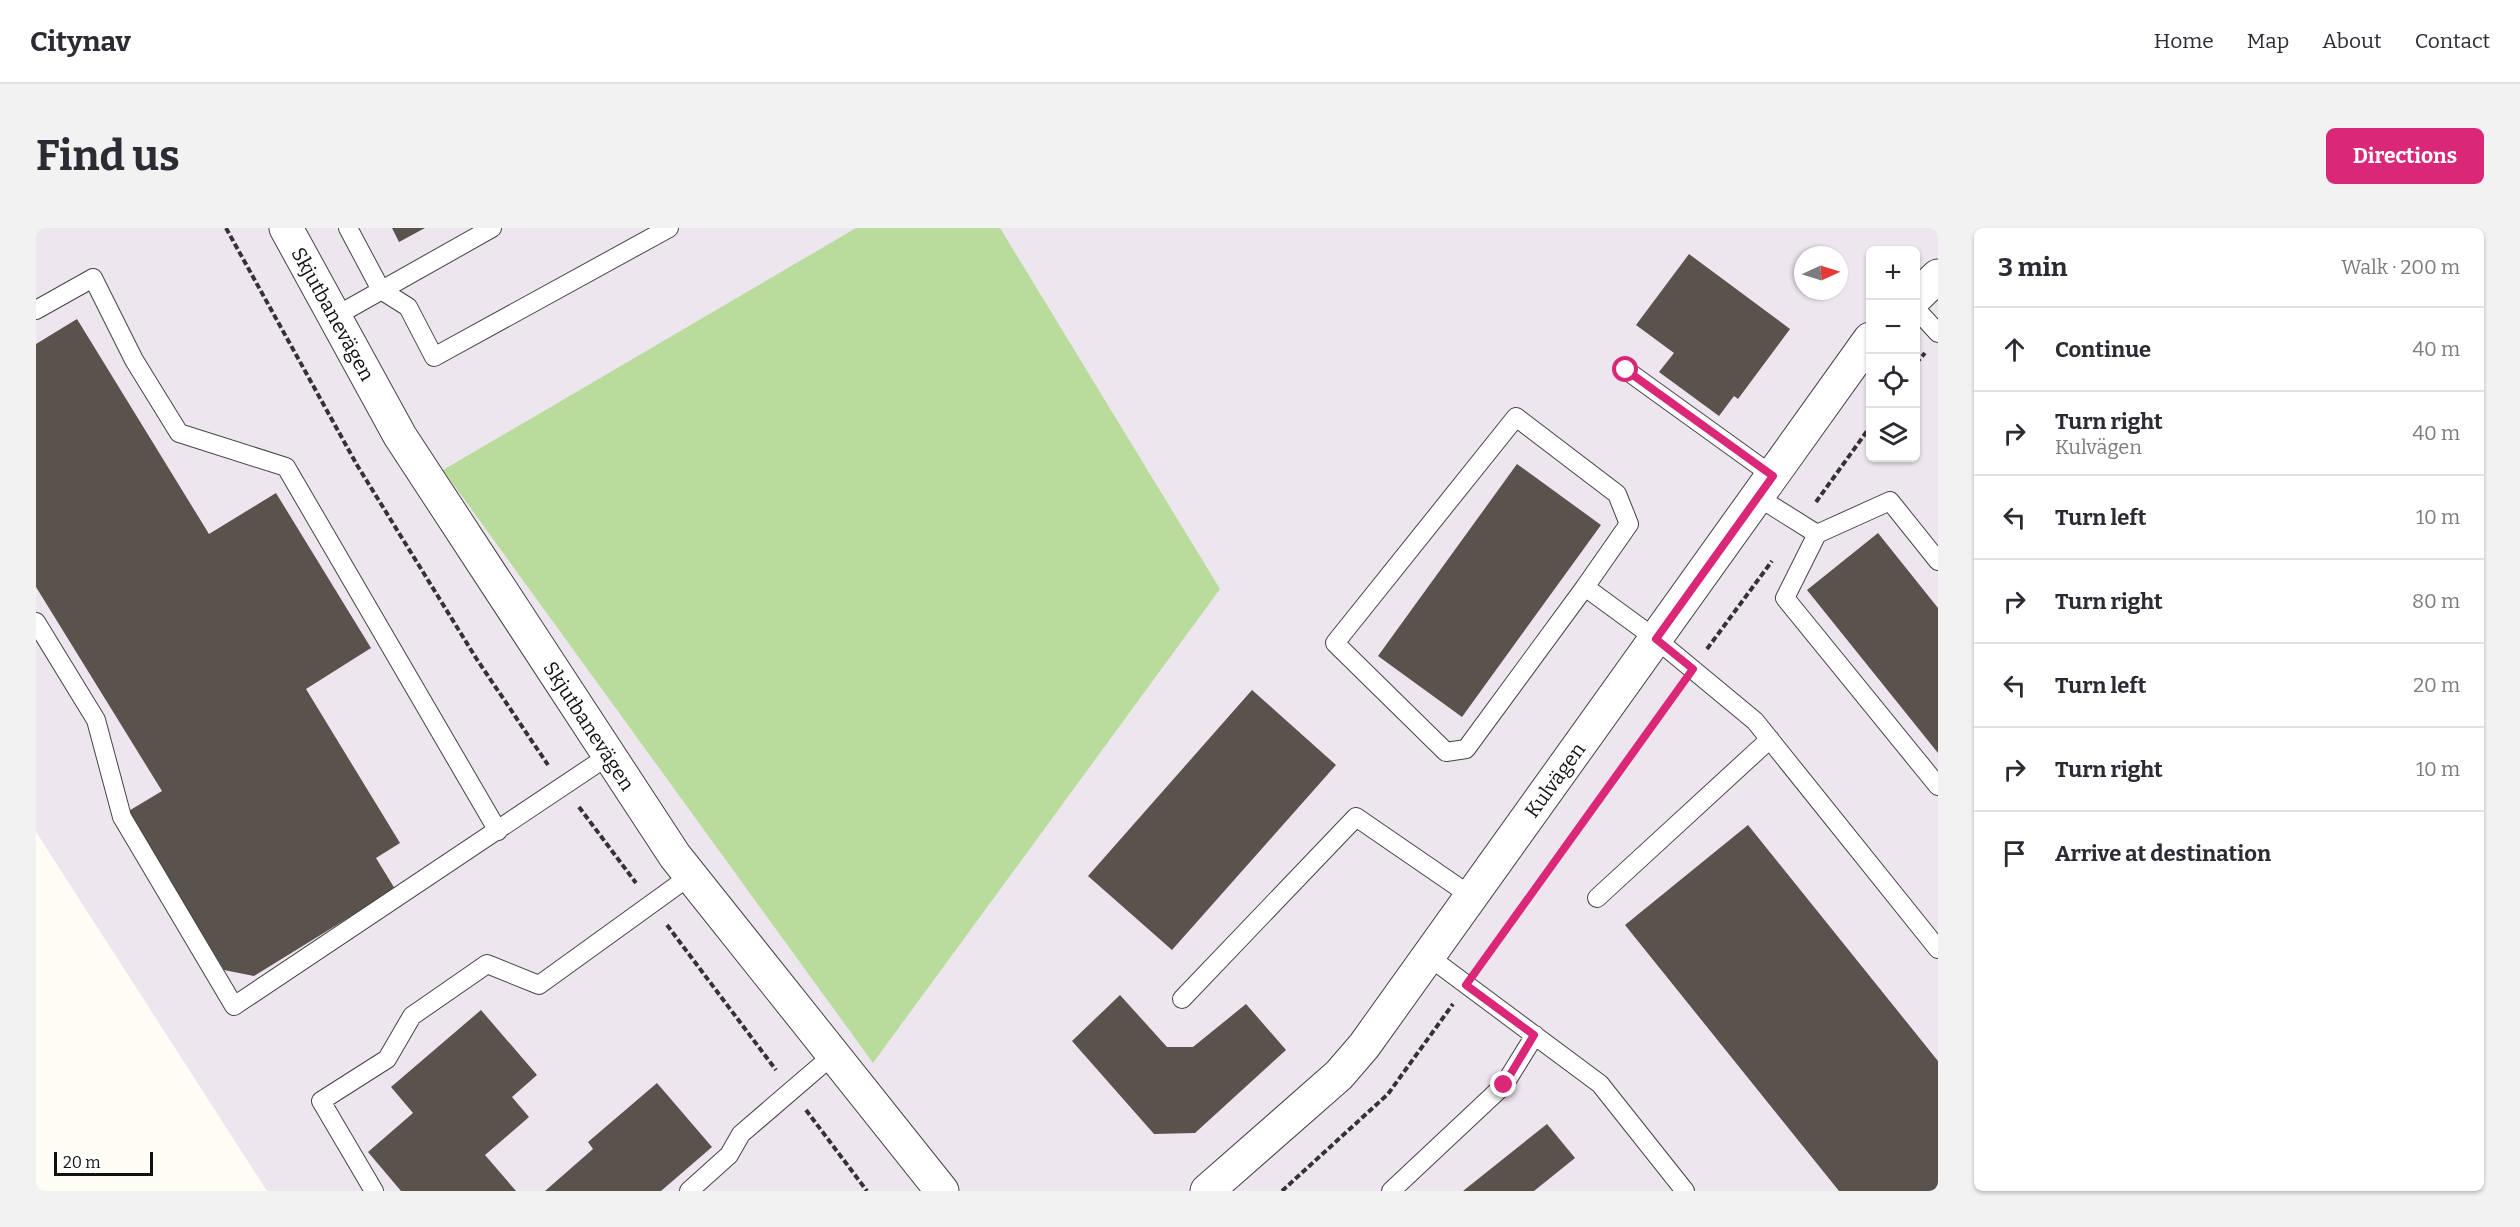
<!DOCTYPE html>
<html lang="en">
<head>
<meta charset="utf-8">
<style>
  body { margin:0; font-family:Bitter,serif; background:#f2f2f3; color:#2b2b33 }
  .controls { position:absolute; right:18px; top:18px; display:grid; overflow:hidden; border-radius:9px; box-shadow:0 2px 4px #0004 }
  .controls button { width:54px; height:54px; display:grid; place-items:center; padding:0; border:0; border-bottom:2px solid #e1e1e2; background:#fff; color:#2b2b33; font:30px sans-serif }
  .compass { position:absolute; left:1758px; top:18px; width:54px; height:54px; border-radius:50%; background:#fff; box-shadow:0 2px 4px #0004; rotate:86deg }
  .scale { position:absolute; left:18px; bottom:15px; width:99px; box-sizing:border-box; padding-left:6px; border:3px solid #111; border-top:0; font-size:16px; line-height:21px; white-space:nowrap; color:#111; -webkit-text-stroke:4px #fff; paint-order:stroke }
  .stop { position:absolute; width:18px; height:18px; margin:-14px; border:4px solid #db2777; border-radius:50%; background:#fff }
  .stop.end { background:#db2777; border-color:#fff; box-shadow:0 2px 6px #0008 }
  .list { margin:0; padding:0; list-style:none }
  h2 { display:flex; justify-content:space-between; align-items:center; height:78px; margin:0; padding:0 24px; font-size:26px }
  h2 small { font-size:20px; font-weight:400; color:#7c7c81 }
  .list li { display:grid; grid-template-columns:39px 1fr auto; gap:18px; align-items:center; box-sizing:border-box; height:84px; padding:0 24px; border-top:2px solid #e1e1e2 }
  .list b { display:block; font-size:22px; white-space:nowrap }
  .list p { margin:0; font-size:20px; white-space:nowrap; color:#7c7c81 }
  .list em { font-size:20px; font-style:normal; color:#7c7c81 }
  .icon { flex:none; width:33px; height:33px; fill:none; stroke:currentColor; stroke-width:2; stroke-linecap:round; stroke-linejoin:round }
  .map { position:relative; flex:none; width:1902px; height:963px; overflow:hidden; border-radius:9px }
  header { display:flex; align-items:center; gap:36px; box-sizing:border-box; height:84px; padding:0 30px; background:#fff; border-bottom:2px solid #e1e1e2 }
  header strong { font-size:28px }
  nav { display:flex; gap:33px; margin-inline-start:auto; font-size:21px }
  .intro { display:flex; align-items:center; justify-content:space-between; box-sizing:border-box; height:144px; padding:0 36px }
  h1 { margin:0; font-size:42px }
  .button { padding:15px 27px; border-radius:9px; background:#db2777; color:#fff; font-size:21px; font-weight:700 }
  main { display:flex; gap:36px; padding:0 36px }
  aside { flex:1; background:#fff; border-radius:9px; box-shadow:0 2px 4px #0004 }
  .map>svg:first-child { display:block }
  .industrial { fill:#eee6ef; fill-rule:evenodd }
  .forest { fill:#b9dc9c }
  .building { fill:#5a524d }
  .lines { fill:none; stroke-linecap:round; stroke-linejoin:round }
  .lane-casing { stroke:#444; stroke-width:20 }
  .street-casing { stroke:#444; stroke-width:35 }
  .path { stroke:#333; stroke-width:4; stroke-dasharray:6 3; stroke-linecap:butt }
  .lane { stroke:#fff; stroke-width:18 }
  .street { stroke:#fff; stroke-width:33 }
  .route { stroke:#db2777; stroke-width:8 }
  .labels { text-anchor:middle; stroke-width:6; stroke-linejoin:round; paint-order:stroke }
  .street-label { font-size:20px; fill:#111; stroke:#fff }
</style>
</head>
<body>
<header>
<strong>Citynav</strong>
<nav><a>Home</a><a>Map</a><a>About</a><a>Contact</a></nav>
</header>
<div class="intro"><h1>Find us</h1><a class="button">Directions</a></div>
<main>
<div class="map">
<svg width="1902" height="963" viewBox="0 0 1902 963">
  <rect width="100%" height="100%" fill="#fffdf5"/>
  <!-- industrial -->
  <path class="industrial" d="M 0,0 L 1902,0 L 1902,963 L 231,963 L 0,604 ZM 1834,22 L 1880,22 L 1880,230 L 1834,230 ZM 1767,27 L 1803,27 L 1803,63 L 1767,63 Z"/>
  <!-- forest -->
  <path class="forest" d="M 820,0 L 964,0 L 1184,361 L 837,835 L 407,242 Z"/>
  <!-- building -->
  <path class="building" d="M 356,0 L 389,0 L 363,14 Z
    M 1653,26 L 1754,101 L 1702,171 L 1698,168 L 1683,188 L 1623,144 L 1638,125 L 1600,97 Z
    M 41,91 L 173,306 L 240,265 L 335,420 L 270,461 L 364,615 L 340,630 L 359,661 L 218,748 L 188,742 L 91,584 L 126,563 L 0,359 L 0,116 Z
    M 1481,236 L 1565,297 L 1426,489 L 1342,428 Z
    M 1842,305 L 1902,380 L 1902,525 L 1771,362 Z
    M 1216,462 L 1300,537 L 1136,722 L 1052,648 Z
    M 1712,597 L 1902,833 L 1902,963 L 1803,963 L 1589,697 Z
    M 1084,767 L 1131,819 L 1157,819 L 1210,776 L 1250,822 L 1159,905 L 1118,906 L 1036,813 Z
    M 445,782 L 501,847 L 476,869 L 493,889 L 449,927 L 480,963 L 365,963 L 332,924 L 377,885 L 355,859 Z
    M 621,855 L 676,919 L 625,963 L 509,963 L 557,921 L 552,914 Z
    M 1511,896 L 1539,930 L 1498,963 L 1427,963 Z"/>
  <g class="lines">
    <defs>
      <path id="lane" d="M 312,0 L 345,62 L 372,79 L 398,129 L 633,0
        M 1880,81 L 1902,105
        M 0,82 L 57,50 L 98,132 L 143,205 L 250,239 L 462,603
        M 298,89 L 456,0
        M 1590,142 L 1737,248
        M 1722,269 L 1781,306
        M 1902,333 L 1854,273 L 1781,306 L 1749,370 L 1902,558
        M 1549,359 L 1430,521 L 1410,524 L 1299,415 L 1480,189 L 1581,266 L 1593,296 L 1549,359 L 1620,411 L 1719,493 L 1902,721
        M 0,394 L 60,492 L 86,589 L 198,778 L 572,528
        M 1561,670 L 1734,511
        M 1392,728 L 1564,856 L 1649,963
        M 1146,771 L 1320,589 L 1435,668
        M 338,963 L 285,873 L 351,831 L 376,788 L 451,736 L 503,757 L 654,648
        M 653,963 L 693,927 L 705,906 L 797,827
        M 1355,963 L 1468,857 L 1499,807"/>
      <path id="street" d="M 250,0 L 364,208 L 639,628 L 906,963
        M 1880,69 L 1902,48
        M 1171,963 L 1303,847 L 1328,818 L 1834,111"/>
    </defs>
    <!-- lane casing -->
    <use href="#lane" class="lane-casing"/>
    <!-- street casing -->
    <use href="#street" class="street-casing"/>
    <!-- path -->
    <path class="path" d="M 190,0 L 321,237 L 440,430 L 512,537
      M 1880,135 L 1889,125
      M 1780,274 L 1834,199
      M 1671,421 L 1736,333
      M 543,579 L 600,655
      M 631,697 L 740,842
      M 1445,736 L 1642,462
      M 770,882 L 831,963
      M 1246,963 L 1352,866 L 1417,776"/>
    <!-- lane -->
    <use href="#lane" class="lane"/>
    <!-- street -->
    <use href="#street" class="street"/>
  </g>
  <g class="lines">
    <!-- route -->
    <path class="route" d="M 1468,857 L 1498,807 L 1430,757 L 1657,441 L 1620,411 L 1737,248 L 1590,142"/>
  </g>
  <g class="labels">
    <!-- street labels -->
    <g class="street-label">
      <text transform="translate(297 86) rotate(61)" y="7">Skjutbanevägen</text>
      <text transform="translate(553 498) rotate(57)" y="7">Skjutbanevägen</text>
      <text transform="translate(1519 552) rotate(-54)" y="7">Kulvägen</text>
    </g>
  </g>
</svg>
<div class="controls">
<button>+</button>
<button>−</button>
<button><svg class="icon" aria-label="locate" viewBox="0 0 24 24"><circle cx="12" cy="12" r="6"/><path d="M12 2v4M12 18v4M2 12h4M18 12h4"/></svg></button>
<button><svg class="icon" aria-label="layers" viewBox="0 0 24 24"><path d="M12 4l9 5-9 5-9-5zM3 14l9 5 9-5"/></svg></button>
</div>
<svg class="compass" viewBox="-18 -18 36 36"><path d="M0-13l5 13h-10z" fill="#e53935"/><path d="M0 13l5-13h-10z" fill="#7c7c81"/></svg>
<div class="scale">20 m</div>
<div class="stop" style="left:1590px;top:142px"></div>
<div class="stop end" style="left:1468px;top:857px"></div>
</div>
<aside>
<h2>3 min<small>Walk · 200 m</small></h2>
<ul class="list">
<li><svg class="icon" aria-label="ahead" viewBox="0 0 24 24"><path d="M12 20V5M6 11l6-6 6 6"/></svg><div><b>Continue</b></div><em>40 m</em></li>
<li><svg class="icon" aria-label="right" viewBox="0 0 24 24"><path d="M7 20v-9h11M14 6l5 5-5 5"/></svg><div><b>Turn right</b><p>Kulvägen</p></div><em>40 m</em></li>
<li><svg class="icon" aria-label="left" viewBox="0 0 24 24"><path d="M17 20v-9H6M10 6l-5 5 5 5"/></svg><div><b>Turn left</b></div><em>10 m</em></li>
<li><svg class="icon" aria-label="right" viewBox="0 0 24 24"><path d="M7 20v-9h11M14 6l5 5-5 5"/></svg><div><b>Turn right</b></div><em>80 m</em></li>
<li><svg class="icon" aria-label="left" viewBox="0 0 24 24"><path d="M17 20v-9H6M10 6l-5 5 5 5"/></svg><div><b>Turn left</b></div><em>20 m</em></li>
<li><svg class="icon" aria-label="right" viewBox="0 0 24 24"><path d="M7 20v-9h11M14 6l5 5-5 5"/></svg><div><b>Turn right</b></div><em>10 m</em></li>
<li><svg class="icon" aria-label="arrive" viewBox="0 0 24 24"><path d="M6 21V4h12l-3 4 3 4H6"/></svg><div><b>Arrive at destination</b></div></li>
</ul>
</aside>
</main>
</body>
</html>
